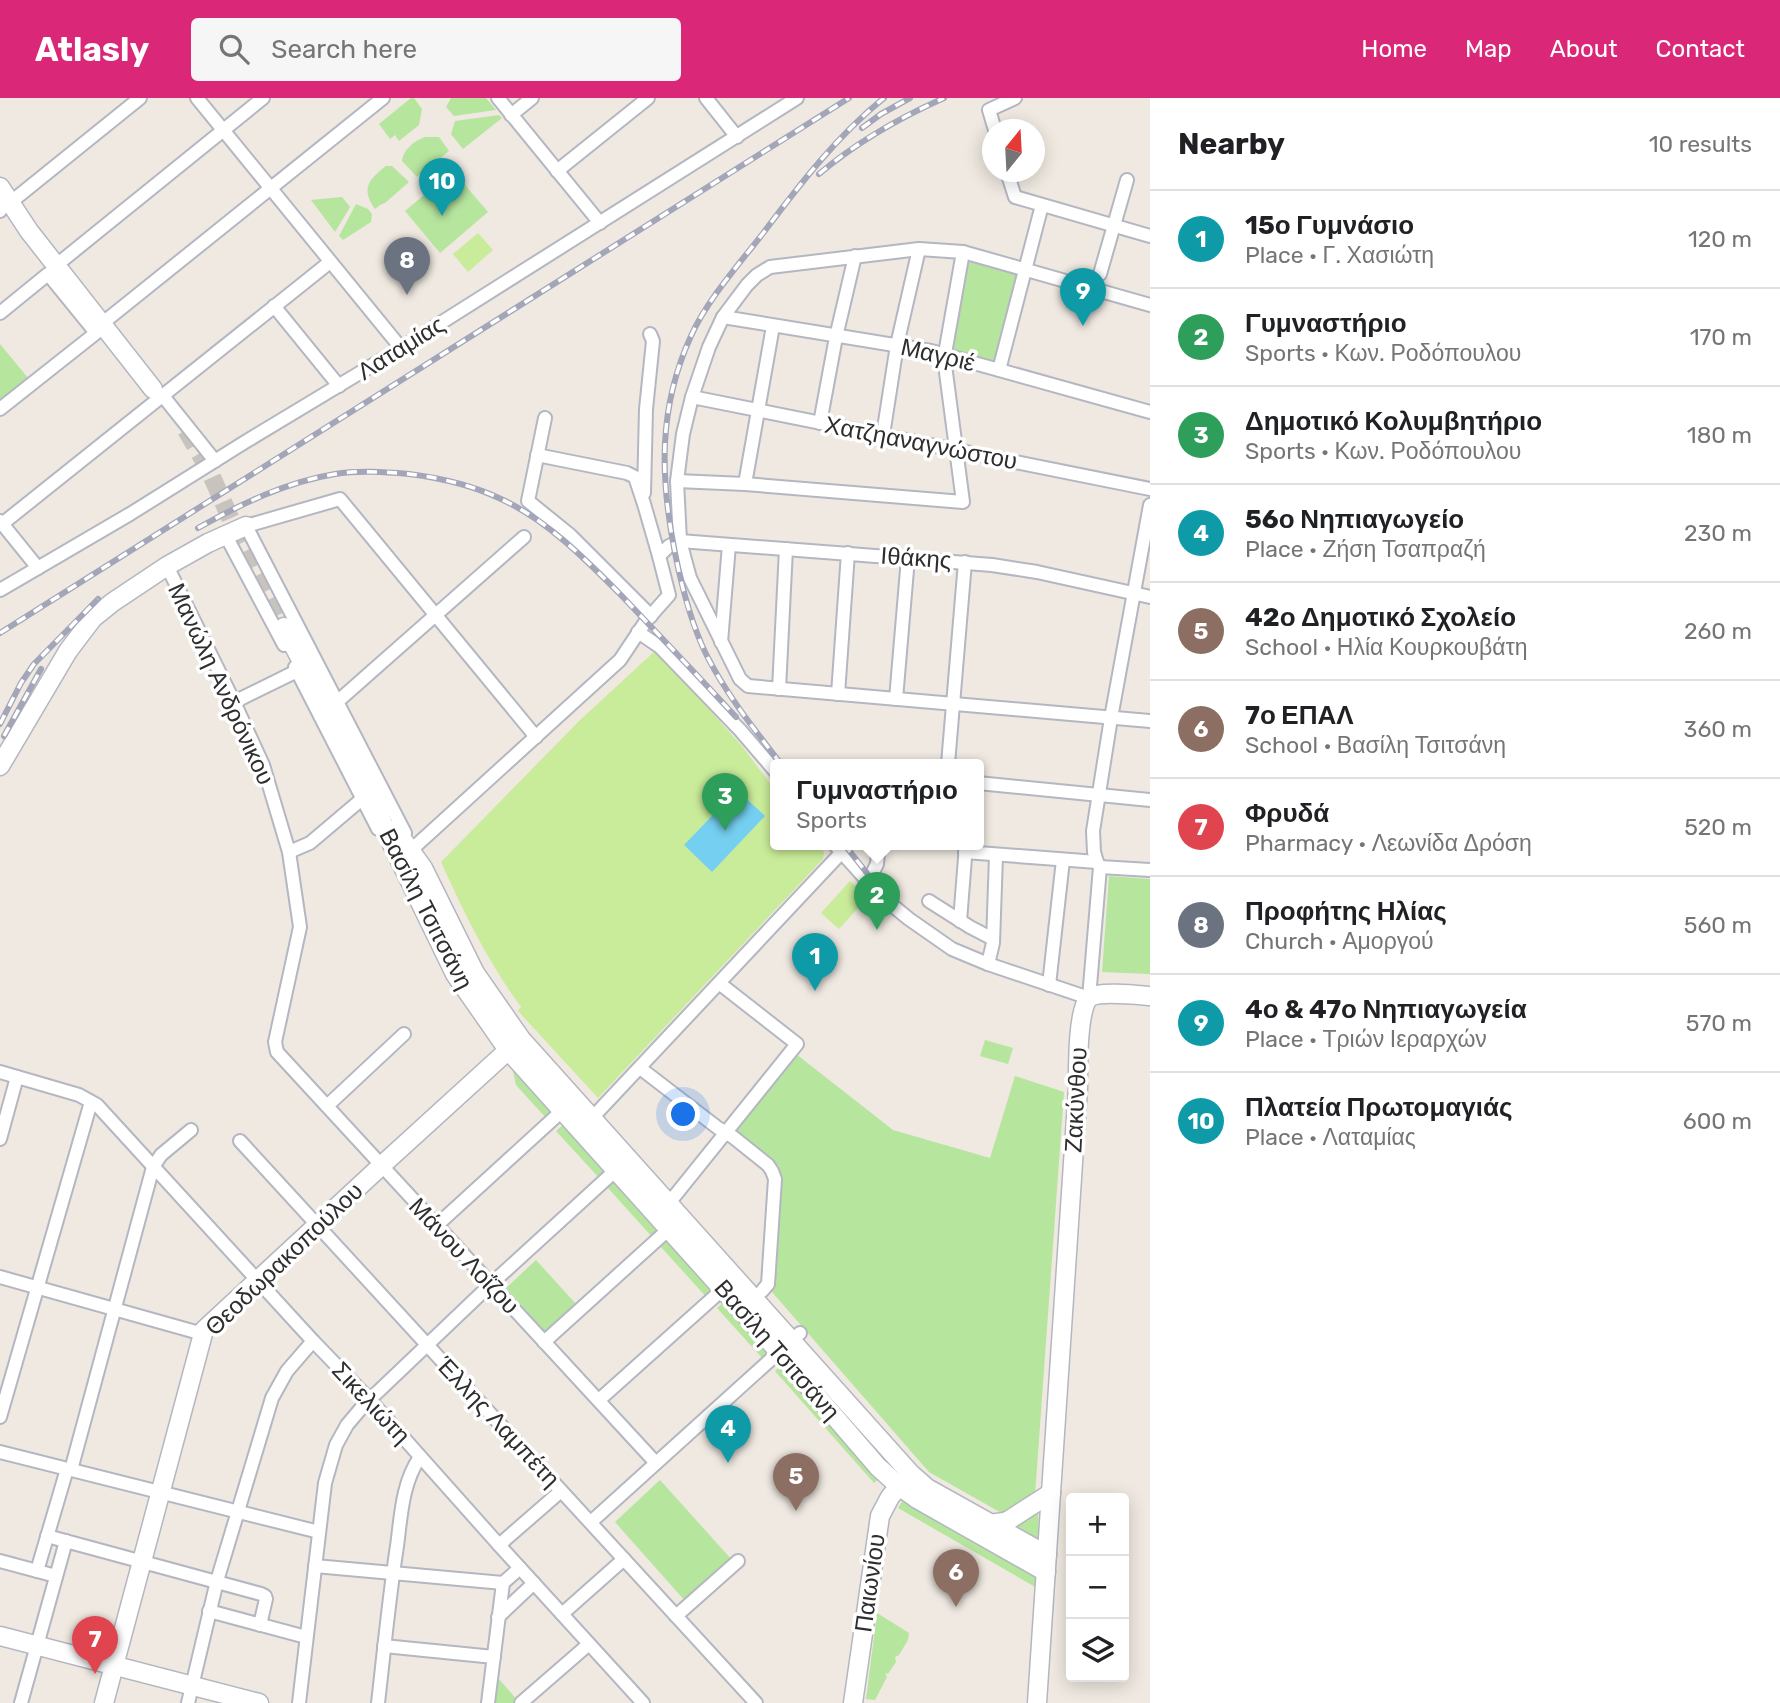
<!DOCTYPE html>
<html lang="en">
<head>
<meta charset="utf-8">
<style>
	body { margin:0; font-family:Rubik,sans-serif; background:#f6f6f6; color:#202124 }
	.controls { position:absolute; right:21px; bottom:21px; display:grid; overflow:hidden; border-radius:7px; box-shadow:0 4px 18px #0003 }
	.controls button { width:63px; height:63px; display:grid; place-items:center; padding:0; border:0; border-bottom:2px solid #e0e0e0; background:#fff; color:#202124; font:35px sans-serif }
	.compass { position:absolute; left:982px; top:21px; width:63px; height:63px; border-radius:50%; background:#fff; box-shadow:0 4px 18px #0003; rotate:18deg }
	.you { position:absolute; left:684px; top:1017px; width:24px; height:24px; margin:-18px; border:5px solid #fff; border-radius:50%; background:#1a73e8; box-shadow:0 0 0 10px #1a73e833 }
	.badge { display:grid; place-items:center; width:46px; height:46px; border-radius:50%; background:#db2777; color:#fff; font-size:23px; font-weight:700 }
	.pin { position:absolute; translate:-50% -58px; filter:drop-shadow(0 2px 4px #0008) }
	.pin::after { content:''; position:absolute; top:37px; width:24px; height:21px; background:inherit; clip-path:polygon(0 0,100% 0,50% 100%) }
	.popup { position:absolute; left:770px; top:661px; width:214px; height:91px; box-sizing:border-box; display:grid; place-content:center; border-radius:7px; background:#fff; filter:drop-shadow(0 2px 5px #0005); font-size:23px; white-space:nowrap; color:#757577 }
	.popup b { font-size:26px; color:#202124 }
	.popup::after { content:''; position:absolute; left:50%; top:100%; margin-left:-14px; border:14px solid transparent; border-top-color:#fff }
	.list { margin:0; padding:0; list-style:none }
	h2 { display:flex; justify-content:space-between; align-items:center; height:91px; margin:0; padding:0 28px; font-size:30px }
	h2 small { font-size:23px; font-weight:400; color:#757577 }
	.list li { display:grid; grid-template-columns:46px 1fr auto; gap:21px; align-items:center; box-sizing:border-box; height:98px; padding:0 28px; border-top:2px solid #e0e0e0 }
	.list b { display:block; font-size:26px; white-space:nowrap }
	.list p { margin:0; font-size:23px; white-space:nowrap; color:#757577 }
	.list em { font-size:23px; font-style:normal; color:#757577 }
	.icon { flex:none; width:38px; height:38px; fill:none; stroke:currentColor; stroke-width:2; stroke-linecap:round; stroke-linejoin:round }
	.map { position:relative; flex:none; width:1150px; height:1605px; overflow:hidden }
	header { display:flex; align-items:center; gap:42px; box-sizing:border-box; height:98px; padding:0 35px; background:#db2777; color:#fff }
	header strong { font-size:33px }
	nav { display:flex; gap:38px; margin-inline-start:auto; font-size:24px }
	.search { width:490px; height:63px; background:#f6f6f6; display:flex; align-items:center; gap:18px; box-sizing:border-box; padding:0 24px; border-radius:7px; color:#757577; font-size:26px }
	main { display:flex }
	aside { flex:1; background:#fff }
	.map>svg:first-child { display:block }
	.green { fill:#b6e59e }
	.pitch { fill:#c9ec9a }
	.water { fill:#75cff0 }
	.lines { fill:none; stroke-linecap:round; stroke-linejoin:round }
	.secondary-tunnel { stroke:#c8c4bd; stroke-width:18; stroke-dasharray:18 9; stroke-linecap:butt }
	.street-casing { stroke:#b4b7c1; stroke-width:16 }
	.secondary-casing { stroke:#b4b7c1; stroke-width:21 }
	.street { stroke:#fff; stroke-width:12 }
	.secondary { stroke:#fff; stroke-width:18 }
	.rail-casing { stroke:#a3a6b8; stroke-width:6 }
	.rail { stroke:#fff; stroke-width:3.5; stroke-dasharray:10; stroke-linecap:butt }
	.labels { text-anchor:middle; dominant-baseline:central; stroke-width:7; stroke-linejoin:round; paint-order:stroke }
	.street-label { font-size:24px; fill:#2e2e2e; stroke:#fff }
</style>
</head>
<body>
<header>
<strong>Atlasly</strong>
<div class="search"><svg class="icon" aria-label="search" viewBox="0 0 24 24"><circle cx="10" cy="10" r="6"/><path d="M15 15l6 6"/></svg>Search here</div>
<nav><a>Home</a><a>Map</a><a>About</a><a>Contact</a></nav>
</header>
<main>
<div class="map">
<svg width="1150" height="1605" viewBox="0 0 1150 1605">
	<rect width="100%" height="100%" fill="#efe9e1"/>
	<!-- green -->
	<g class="green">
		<path d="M 411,0 L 414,0 L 422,11 L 419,27 L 399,43 L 395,37 L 390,41 L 379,26 Z"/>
		<path d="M 451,0 L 486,0 L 496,12 L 454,18 L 446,9 Z"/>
		<path d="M 499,17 L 502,20 L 463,51 L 451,36 L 455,23 Z"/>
		<path d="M 425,39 L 439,39 L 449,53 L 417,79 L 402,63 C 403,52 415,42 425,39 Z"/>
		<path d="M 386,68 L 392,68 L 409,84 L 385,105 L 380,107 L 375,111 C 361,91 368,82 386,68 Z"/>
		<path d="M 453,73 L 488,114 L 440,155 L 405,113 Z"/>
		<path d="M 342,99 L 350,109 L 335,134 L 311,102 Z"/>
		<path d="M 356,106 L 368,111 L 372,116 L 371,124 L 343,142 L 339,138 Z"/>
		<path d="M 966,163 L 1019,178 L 997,264 L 949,251 Z"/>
		<path d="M 0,246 L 28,280 L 0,302 Z"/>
		<path d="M 1109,778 L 1150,781 L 1150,876 L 1102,874 Z"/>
		<path d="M 985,942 L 1013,950 L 1008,966 L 980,958 Z"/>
		<path d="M 796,956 L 893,1032 L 990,1060 L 1015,978 L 1064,994 L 1035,1397 L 1005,1417 L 929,1374 L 772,1194 L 779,1068 L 733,1032 Z"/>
		<path d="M 517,970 L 556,1013 L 547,1021 L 516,987 L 513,974 Z"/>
		<path d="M 565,1025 L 611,1075 L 602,1083 L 556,1033 Z"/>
		<path d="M 617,1082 L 663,1133 L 654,1141 L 608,1090 Z"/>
		<path d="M 671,1140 L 718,1194 L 709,1202 L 661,1149 Z"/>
		<path d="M 536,1162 L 577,1207 L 546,1235 L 506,1190 Z"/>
		<path d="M 726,1202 L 772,1253 L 763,1261 L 717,1210 Z"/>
		<path d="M 783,1266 L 882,1378 L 874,1385 L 775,1273 Z"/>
		<path d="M 660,1382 L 732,1462 L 686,1504 L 615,1424 Z"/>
		<path d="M 904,1400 L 1038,1477 L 1037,1490 L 898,1410 Z"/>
		<path d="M 1038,1410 L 1039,1443 L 1010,1427 Z"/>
		<path d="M 877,1515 L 909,1535 L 908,1542 L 899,1557 L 895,1559 L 896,1564 L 888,1576 L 885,1575 L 887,1579 L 875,1602 L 866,1601 Z"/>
		<path d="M 498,1580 L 518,1603 L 515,1605 L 495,1605 Z"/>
	</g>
	<!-- pitch -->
	<g class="pitch">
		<path d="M 478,135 L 493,152 L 468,174 L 453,156 Z"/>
		<path d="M 656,552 L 741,647 L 775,692 L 776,746 L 818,746 L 824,754 L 823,761 L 598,1000 L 518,913 L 521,909 C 488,864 464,815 441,764 L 579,623 Z"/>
		<path d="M 850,783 L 868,799 L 839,831 L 821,815 Z"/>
	</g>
	<!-- water -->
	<path class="water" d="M 737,692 L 765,718 L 712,774 L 684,747 Z"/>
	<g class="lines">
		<!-- secondary-tunnel -->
		<path class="secondary-tunnel" d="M 186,332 L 208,370 L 240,442 L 284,529"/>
		<defs>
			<g id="street">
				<path d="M 197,0 L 401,250"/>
				<path d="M 498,0 L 600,125"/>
				<path d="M 706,0 L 737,39"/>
				<path d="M 511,17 L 532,0"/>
				<path d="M 995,32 L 989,12 L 1015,0"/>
				<path d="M 557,73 L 648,0"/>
				<path d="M 1007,74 L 1015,99 L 1150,138"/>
				<path d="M 11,104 L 140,0"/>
				<path d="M 0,113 L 2,110"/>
				<path d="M 64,161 L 263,0"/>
				<path d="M 1100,176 L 1127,82"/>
				<path d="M 1150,207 L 963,154 L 919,151 L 770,169 L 757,177 L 747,187 L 723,219 L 709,249 L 692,299 L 683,336 L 677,383 L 680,443 L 690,480 L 740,581 L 748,588 L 1150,623"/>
				<path d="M 274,208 L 339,288"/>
				<path d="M 0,215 L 48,176 L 96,235 L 0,311"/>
				<path d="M 723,219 L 931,253 L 1150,314"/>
				<path d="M 109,220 L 383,0"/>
				<path d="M 999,272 L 1042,107"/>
				<path d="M 163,298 L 215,363"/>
				<path d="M 692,299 L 1150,391"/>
				<path d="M 545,320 L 528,403 L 570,437 L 651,518"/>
				<path d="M 820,325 L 836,239 L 855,158"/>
				<path d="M 883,337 L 897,247 L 919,151"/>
				<path d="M 537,357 L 627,375 L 635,379 L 644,406 L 659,458"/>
				<path d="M 677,383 L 745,386 L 963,404 L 945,267 L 946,250 L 963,154"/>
				<path d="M 745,386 L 773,228"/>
				<path d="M 644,395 L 646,311 L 653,243 L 650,236"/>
				<path d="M 0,423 L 38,470"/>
				<path d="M 2,426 L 330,164"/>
				<path d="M 225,436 L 284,547"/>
				<path d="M 167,468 L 234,604 L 263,667 L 289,754 L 300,829 L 275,944 L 277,954 L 656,1365"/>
				<path d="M 0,492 L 130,416 L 245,344 L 401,250 L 797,0"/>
				<path d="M 638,534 L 660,549 L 740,632 L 776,674"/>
				<path d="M 721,544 L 729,447"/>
				<path d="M 295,569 L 378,731"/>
				<path d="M 779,591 L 786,451"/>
				<path d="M 838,596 L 848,455"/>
				<path d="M 896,601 L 908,460"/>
				<path d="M 234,604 L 297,573"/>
				<path d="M 337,604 L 524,439"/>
				<path d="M 948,666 L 965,464"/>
				<path d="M 978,685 L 1150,702"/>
				<path d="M 405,735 L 246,428 L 340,401 L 536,639"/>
				<path d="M 834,746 L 881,798 L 909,821 L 952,851 L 988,866 L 1089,900 L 1100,769 L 1097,764 L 1094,754 L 1093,733 L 1111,620 L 1150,407"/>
				<path d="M 410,753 L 620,562 L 646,523 L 669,497 L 659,458 L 669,448 L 680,443 L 992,467 L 1037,474 L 1150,499"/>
				<path d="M 289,754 L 310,745 L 362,701"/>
				<path d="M 965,754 L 1097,764"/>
				<path d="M 1100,769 L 1150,772"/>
				<path d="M 868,784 L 877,766 L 879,746"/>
				<path d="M 929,803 L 970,829 L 993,841"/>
				<path d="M 960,823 L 966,747"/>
				<path d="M 988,866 L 993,845 L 996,758"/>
				<path d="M 1049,887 L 1063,762"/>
				<path d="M 640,970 L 718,1030 L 733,1039 L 768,1067 L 772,1073 L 775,1081 L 768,1186 L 762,1193"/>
				<path d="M 0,974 L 79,997 L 97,1007 L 313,1243 L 369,1301 L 499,1447 L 643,1605"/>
				<path d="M 327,1008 L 404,936"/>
				<path d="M 592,1020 L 841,755"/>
				<path d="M 0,1041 L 17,979"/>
				<path d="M 240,1043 L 756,1605"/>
				<path d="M 669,1105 L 797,946 L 719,885"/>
				<path d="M 436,1128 L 563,1012"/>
				<path d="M 0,1179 L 203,1236"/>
				<path d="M 544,1244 L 669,1131"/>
				<path d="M 599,1302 L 723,1191"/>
				<path d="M 0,1319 L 91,1004"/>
				<path d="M 0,1354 L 319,1434"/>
				<path d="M 71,1372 L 153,1069 L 161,1057 L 191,1032"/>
				<path d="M 591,1424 L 800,1235"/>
				<path d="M 47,1438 L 261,1496 L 265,1498 L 266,1501 L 260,1527"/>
				<path d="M 499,1447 L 561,1393"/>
				<path d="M 0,1463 L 56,1478"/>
				<path d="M 315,1468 L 503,1485"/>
				<path d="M 37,1473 L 67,1371"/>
				<path d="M 209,1513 L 306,1539"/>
				<path d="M 562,1516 L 624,1461"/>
				<path d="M 676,1518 L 738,1463"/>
				<path d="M 498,1519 L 534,1485"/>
				<path d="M 384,1548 L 494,1559"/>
				<path d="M 21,1605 L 66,1443"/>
				<path d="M 188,1605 L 217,1483 L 272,1300 L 287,1273 L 313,1243"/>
				<path d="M 299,1605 L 325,1385 L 336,1347 L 347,1327 L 363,1308 L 490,1187 L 616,1072"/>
				<path d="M 378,1605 C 384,1553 389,1500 397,1448 C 401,1418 402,1385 420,1359"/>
				<path d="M 488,1605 L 503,1485 L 520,1470"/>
				<path d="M 521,1605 L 589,1546"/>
			</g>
			<g id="secondary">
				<path d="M 0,89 L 29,133 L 153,291"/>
				<path d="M 284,529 C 310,581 339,630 365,681 C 374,699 379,717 387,736 L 455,876 L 508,952 L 779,1254 L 878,1369 L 899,1388 L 917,1401 L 1046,1474"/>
				<path d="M 0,668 L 68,553 L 93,520 L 113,504 L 167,468 L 208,445 L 246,428"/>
				<path d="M 395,731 L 423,770 L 475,875 L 521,941 L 911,1376 L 927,1390 L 1047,1457"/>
				<path d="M 990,1426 L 1004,1424 L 1009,1422 L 1051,1395"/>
				<path d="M 0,1538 L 259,1605"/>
				<path d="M 104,1605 L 204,1232 L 381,1068 L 515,946"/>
				<path d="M 853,1605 L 880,1418 L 890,1399 L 905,1381"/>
				<path d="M 1037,1605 L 1078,990 C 1078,973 1077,908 1090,899 C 1100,893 1138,897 1150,898"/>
			</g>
		</defs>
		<!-- street casing -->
		<use href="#street" class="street-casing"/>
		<!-- secondary casing -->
		<use href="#secondary" class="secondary-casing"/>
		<!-- street -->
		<use href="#street" class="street"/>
		<!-- secondary -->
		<use href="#secondary" class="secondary"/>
		<defs>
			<g id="rail">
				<path d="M 862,30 L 881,16 L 910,0"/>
				<path d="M 819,76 C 857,44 899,20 944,0"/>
				<path d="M 198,430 C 241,406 286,384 335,376 C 359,372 385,374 409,376 C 441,380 472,387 501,401 C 547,422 585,461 620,496 C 659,537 698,578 736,619"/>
				<path d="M 0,535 L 849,0"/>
				<path d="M 0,626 L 21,585 L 34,566 L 98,501"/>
				<path d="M 4,638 L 41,571"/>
				<path d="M 781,666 C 754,631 726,596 706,556 C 691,525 682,490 675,455 C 660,379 658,310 691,238 C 707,202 740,165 764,134 C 800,86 837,38 884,0"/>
				<path d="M 844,746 L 870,779"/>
			</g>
		</defs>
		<!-- rail casing -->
		<use href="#rail" class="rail-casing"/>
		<!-- rail -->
		<use href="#rail" class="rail"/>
	</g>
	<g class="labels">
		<!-- street labels -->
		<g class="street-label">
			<text transform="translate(401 250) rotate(-32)">Λαταμίας</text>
			<text transform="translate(938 257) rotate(13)">Μαγριέ</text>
			<text transform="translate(921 345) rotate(11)">Χατζηαναγνώστου</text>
			<text transform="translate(916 460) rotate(4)">Ιθάκης</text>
			<text transform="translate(221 586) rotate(65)">Μανώλη Ανδρόνικου</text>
			<text transform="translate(426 811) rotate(63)">Βασίλη Τσιτσάνη</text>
			<text transform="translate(1076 1002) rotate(-87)">Ζακύνθου</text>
			<text transform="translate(464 1158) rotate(47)">Μάνου Λοΐζου</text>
			<text transform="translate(284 1161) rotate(-44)">Θεοδωρακοπούλου</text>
			<text transform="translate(777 1252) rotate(49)">Βασίλη Τσιτσάνη</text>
			<text transform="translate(371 1305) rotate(47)">Σικελιώτη</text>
			<text transform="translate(498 1324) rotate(47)">Έλλης Λαμπέτη</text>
			<text transform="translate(870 1485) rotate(-82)">Παιωνίου</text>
		</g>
	</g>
</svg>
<div class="controls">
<button>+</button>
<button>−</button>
<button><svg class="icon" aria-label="layers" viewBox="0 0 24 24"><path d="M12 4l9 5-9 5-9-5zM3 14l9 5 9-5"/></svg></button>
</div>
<svg class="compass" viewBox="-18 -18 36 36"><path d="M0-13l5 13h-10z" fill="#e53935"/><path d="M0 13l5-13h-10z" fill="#757577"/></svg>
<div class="you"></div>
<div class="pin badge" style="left:815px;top:893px;background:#0f9aa8">1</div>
<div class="pin badge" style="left:877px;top:832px;background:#2e9e5b">2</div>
<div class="popup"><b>Γυμναστήριο</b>Sports</div>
<div class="pin badge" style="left:725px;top:733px;background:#2e9e5b">3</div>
<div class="pin badge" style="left:728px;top:1365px;background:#0f9aa8">4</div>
<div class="pin badge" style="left:796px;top:1413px;background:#8d6e63">5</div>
<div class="pin badge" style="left:956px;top:1509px;background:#8d6e63">6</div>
<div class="pin badge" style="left:95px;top:1576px;background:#e0444e">7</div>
<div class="pin badge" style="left:407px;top:197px;background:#6b7280">8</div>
<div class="pin badge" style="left:1083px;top:228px;background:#0f9aa8">9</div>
<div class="pin badge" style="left:442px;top:118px;background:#0f9aa8">10</div>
</div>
<aside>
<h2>Nearby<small>10 results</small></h2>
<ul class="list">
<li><span class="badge" style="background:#0f9aa8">1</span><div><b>15ο Γυμνάσιο</b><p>Place · Γ. Χασιώτη</p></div><em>120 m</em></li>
<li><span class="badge" style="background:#2e9e5b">2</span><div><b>Γυμναστήριο</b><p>Sports · Κων. Ροδόπουλου</p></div><em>170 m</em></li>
<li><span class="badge" style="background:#2e9e5b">3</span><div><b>Δημοτικό Κολυμβητήριο</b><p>Sports · Κων. Ροδόπουλου</p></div><em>180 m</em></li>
<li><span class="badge" style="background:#0f9aa8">4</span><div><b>56ο Νηπιαγωγείο</b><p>Place · Ζήση Τσαπραζή</p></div><em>230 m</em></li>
<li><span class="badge" style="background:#8d6e63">5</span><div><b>42ο Δημοτικό Σχολείο</b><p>School · Ηλία Κουρκουβάτη</p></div><em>260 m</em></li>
<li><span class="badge" style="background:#8d6e63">6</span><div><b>7ο ΕΠΑΛ</b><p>School · Βασίλη Τσιτσάνη</p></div><em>360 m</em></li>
<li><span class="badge" style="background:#e0444e">7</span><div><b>Φρυδά</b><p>Pharmacy · Λεωνίδα Δρόση</p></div><em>520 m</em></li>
<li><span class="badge" style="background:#6b7280">8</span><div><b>Προφήτης Ηλίας</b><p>Church · Αμοργού</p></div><em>560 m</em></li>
<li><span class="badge" style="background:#0f9aa8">9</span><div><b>4ο &amp; 47ο Νηπιαγωγεία</b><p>Place · Τριών Ιεραρχών</p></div><em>570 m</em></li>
<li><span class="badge" style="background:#0f9aa8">10</span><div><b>Πλατεία Πρωτομαγιάς</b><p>Place · Λαταμίας</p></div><em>600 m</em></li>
</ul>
</aside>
</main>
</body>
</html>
